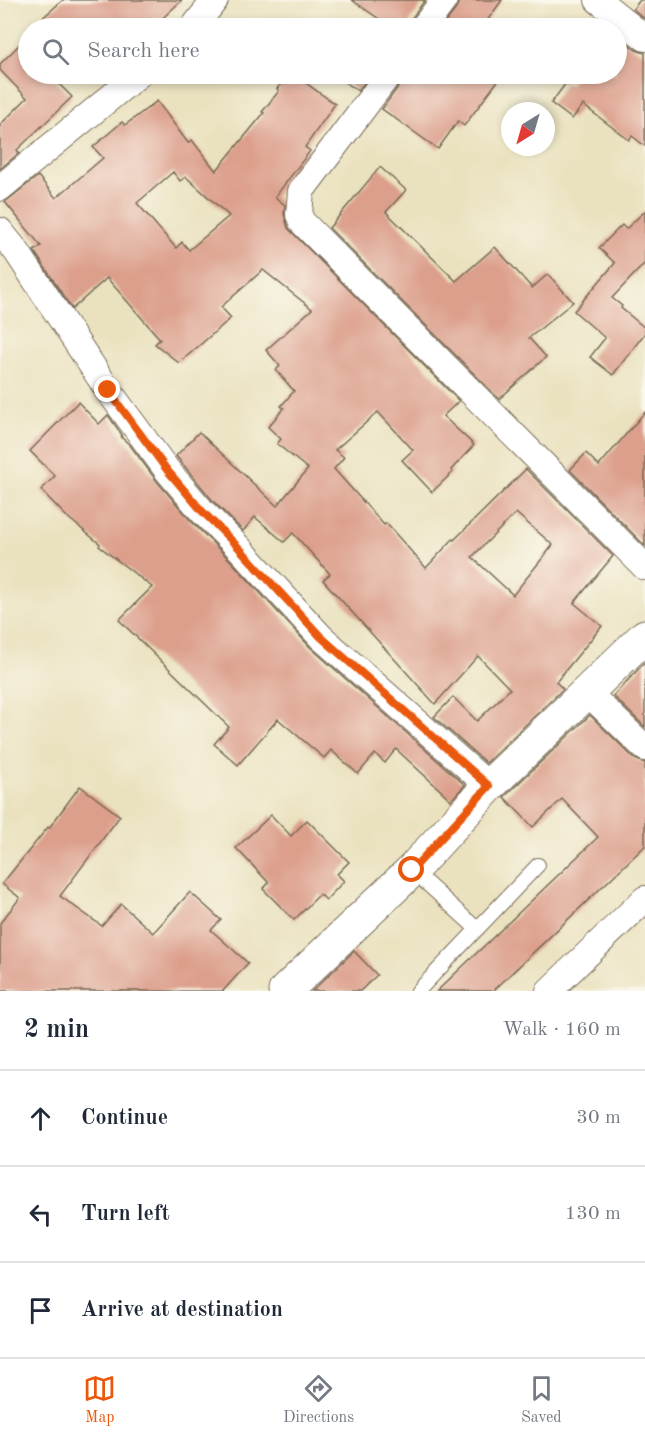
<!DOCTYPE html>
<html lang="en">
<head>
<meta charset="utf-8">
<style>
	body { margin:0; font-family:"Old Standard TT",serif; background:#f2f2f3; color:#1f2937 }
	.compass { position:absolute; left:501px; top:102px; width:54px; height:54px; border-radius:50%; background:#fff; box-shadow:0 3px 9px #0003; rotate:217deg }
	.stop { position:absolute; width:18px; height:18px; margin:-14px; border:4px solid #ea580c; border-radius:50%; background:#fff }
	.stop.end { background:#ea580c; border-color:#fff; box-shadow:0 2px 6px #0008 }
	.list { margin:0; padding:0; list-style:none }
	h2 { display:flex; justify-content:space-between; align-items:center; height:78px; margin:0; padding:0 24px; font-size:26px }
	h2 small { font-size:20px; font-weight:400; color:#747a83 }
	.list li { display:grid; grid-template-columns:39px 1fr auto; gap:18px; align-items:center; box-sizing:border-box; height:96px; padding:0 24px; border-top:2px solid #e0e1e3 }
	.list b { display:block; font-size:22px; white-space:nowrap }
	.list em { font-size:20px; font-style:normal; color:#747a83 }
	.icon { flex:none; width:33px; height:33px; fill:none; stroke:currentColor; stroke-width:2; stroke-linecap:round; stroke-linejoin:round }
	.map { position:relative; flex:none; width:645px; height:991px; overflow:hidden }
	.search { position:absolute; background:#fff; box-shadow:0 3px 9px #0003; left:18px; right:18px; top:18px; height:66px; display:flex; align-items:center; gap:15px; box-sizing:border-box; padding:0 21px; border-radius:33px; color:#747a83; font-size:22px }
	.sheet { height:366px; background:#fff }
	nav { display:flex; justify-content:space-around; align-items:center; box-sizing:border-box; height:84px; border-top:2px solid #e0e1e3; background:#fff; font-size:16px; color:#747a83 }
	nav a { display:grid; justify-items:center; gap:3px }
	nav .on { color:#ea580c }
	.map>svg:first-child { display:block }
	.building { fill:#dc9f8b; fill-rule:evenodd }
	.lines { fill:none; stroke-linecap:round; stroke-linejoin:round }
	.lane-casing { stroke:#786a56; stroke-width:16 }
	.street-casing { stroke:#786a56; stroke-width:28 }
	.secondary-casing { stroke:#786a56; stroke-width:35 }
	.lane { stroke:#fff; stroke-width:14 }
	.street { stroke:#fff; stroke-width:26 }
	.secondary { stroke:#fff; stroke-width:33 }
	.route { stroke:#ea580c; stroke-width:8 }
</style>
</head>
<body>
<div class="map">
<svg width="645" height="991" viewBox="0 0 645 991">
	<rect width="100%" height="100%" fill="#fbf7ec"/>
	<filter id="ink" filterUnits="userSpaceOnUse"><feTurbulence type="fractalNoise" baseFrequency=".0167" numOctaves="2"/><feDisplacementMap in="SourceGraphic" scale="12" xChannelSelector="R" yChannelSelector="G"/><feConvolveMatrix kernelMatrix="1 2 1 2 8 2 1 2 1" color-interpolation-filters="sRGB"/></filter>
	<filter id="wash" filterUnits="userSpaceOnUse"><feTurbulence type="fractalNoise" baseFrequency=".008" numOctaves="4" result="noise"/><feDisplacementMap in="SourceGraphic" scale="24" xChannelSelector="R" yChannelSelector="G"/><feGaussianBlur stdDeviation="1.35" result="paint"/><feColorMatrix in="noise" values="0 0 0 0 0 0 0 0 0 0 0 0 0 0 0 0 0 1.4 0 .05"/><feComposite in="paint" operator="in"/></filter>
	<g filter="url(#wash)">
		<rect width="100%" height="100%" fill="#eae2bf"/>
		<g id="blocks">
			<!-- building -->
			<g class="building">
				<path d="M 63,0 L 182,0 L 152,28 L 31,28 Z"/>
				<path d="M 352,0 L 425,0 L 411,19 L 408,28 L 392,28 Z"/>
				<path d="M 459,0 L 502,0 L 482,28 L 441,28 L 456,9 Z"/>
				<path d="M 640,0 L 645,0 L 645,19 L 633,9 Z"/>
				<path d="M 616,34 L 636,50 L 645,53 L 645,146 L 632,136 L 629,140 L 583,105 L 572,119 L 551,103 L 566,83 L 569,85 L 578,74 L 616,74 Z"/>
				<path d="M 28,36 L 28,74 L 49,74 L 72,97 L 17,150 L 19,153 L 0,169 L 0,125 L 27,98 L 0,70 L 0,64 Z"/>
				<path d="M 288,74 L 293,74 L 335,104 L 305,147 L 310,151 L 275,197 L 285,205 L 284,214 L 288,228 L 459,401 L 443,416 L 474,445 L 451,470 L 453,472 L 432,492 L 402,460 L 413,450 L 378,412 L 335,450 L 344,457 L 334,469 L 384,525 L 386,523 L 426,568 L 453,539 L 454,540 L 526,469 L 613,556 L 574,603 L 602,626 L 556,682 L 563,689 L 486,763 L 434,717 L 453,697 L 477,721 L 510,689 L 478,656 L 435,704 L 323,580 L 330,574 L 293,533 L 284,542 L 255,517 L 243,531 L 213,501 L 176,456 L 199,432 L 277,506 L 308,469 L 277,444 L 281,439 L 268,427 L 284,408 L 281,406 L 294,391 L 276,370 L 280,366 L 266,350 L 312,309 L 263,270 L 221,307 L 231,318 L 179,363 L 155,344 L 160,339 L 107,278 L 72,309 L 34,251 L 41,246 L 5,202 L 38,176 L 56,198 L 103,158 L 93,147 L 122,122 L 125,125 L 157,101 L 188,143 L 192,140 L 216,171 L 264,113 L 262,112 L 279,91 L 277,89 ZM 173,172 L 180,181 L 186,177 L 229,216 L 189,250 L 182,242 L 176,248 L 137,203 ZM 516,513 L 553,545 L 513,595 L 472,557 Z"/>
				<path d="M 334,74 L 371,74 L 358,91 Z"/>
				<path d="M 404,74 L 450,74 L 463,83 L 471,74 L 503,74 L 464,126 L 458,121 L 438,149 L 382,109 L 401,83 Z"/>
				<path d="M 380,167 L 406,190 L 386,212 L 456,281 L 495,247 L 532,288 L 548,274 L 573,302 L 529,338 L 546,357 L 499,399 L 329,228 Z"/>
				<path d="M 645,211 L 645,263 L 612,298 L 622,306 L 621,308 L 645,328 L 645,333 L 613,375 L 590,357 L 605,338 L 574,311 L 615,263 L 599,248 L 622,225 L 626,229 Z"/>
				<path d="M 78,402 L 99,424 L 108,415 L 122,435 L 121,437 L 130,445 L 156,480 L 191,521 L 229,559 L 310,647 L 465,785 L 451,800 L 396,749 L 385,763 L 375,754 L 358,774 L 331,750 L 324,758 L 278,719 L 238,765 L 214,744 L 229,727 L 119,620 L 152,587 L 99,546 L 100,544 L 66,516 L 41,490 L 55,476 L 30,451 Z"/>
				<path d="M 645,412 L 645,546 L 570,470 L 586,453 L 599,466 Z"/>
				<path d="M 645,662 L 645,727 L 613,696 Z"/>
				<path d="M 590,715 L 635,759 L 645,763 L 645,846 L 493,991 L 437,991 L 598,837 L 562,799 L 533,827 L 504,797 Z"/>
				<path d="M 80,786 L 120,816 L 60,896 L 102,926 L 121,904 L 153,933 L 190,892 L 221,920 L 211,930 L 248,963 L 223,991 L 0,991 L 0,923 L 20,898 L 2,884 L 48,827 L 49,828 Z"/>
				<path d="M 271,815 L 291,836 L 307,820 L 349,862 L 337,874 L 344,881 L 326,900 L 320,894 L 294,920 L 263,889 L 269,883 L 236,848 Z"/>
				<path d="M 354,951 L 377,975 L 360,991 L 312,991 Z"/>
			</g>
		</g>
	</g>
	<g filter="url(#ink)">
		<use href="#blocks" fill-opacity="0" stroke="#786a56" stroke-width="1.5"/>
		<g class="lines">
			<defs>
				<g id="lane">
					<path d="M 412,870 L 477,929"/>
					<path d="M 418,991 L 538,865"/>
				</g>
				<g id="street">
					<path d="M 598,0 L 645,38"/>
					<path d="M 193,28 L 215,0"/>
					<path d="M 423,28 L 444,0"/>
					<path d="M 389,74 L 301,191 L 299,215 L 302,222 L 645,567"/>
					<path d="M 0,188 L 139,74"/>
					<path d="M 0,231 L 17,252 L 108,390 L 167,470 L 202,511 L 240,549 L 321,637 L 489,786"/>
					<path d="M 587,692 L 645,748"/>
					<path d="M 549,991 L 645,899"/>
				</g>
				<path id="secondary" d="M 285,991 L 412,870 L 489,786 L 645,636"/>
			</defs>
			<!-- lane casing -->
			<use href="#lane" class="lane-casing"/>
			<!-- street casing -->
			<use href="#street" class="street-casing"/>
			<!-- secondary casing -->
			<use href="#secondary" class="secondary-casing"/>
			<!-- lane -->
			<use href="#lane" class="lane"/>
			<!-- street -->
			<use href="#street" class="street"/>
			<!-- secondary -->
			<use href="#secondary" class="secondary"/>
		</g>
	</g>
	<g class="lines" filter="url(#ink)">
		<!-- route -->
		<path class="route" d="M 108,390 L 167,470 L 202,511 L 240,549 L 321,637 L 489,786 L 412,870"/>
	</g>
</svg>
<svg class="compass" viewBox="-18 -18 36 36"><path d="M0-13l5 13h-10z" fill="#e53935"/><path d="M0 13l5-13h-10z" fill="#747a83"/></svg>
<div class="stop" style="left:412px;top:870px"></div>
<div class="stop end" style="left:108px;top:390px"></div>
<div class="search"><svg class="icon" aria-label="search" viewBox="0 0 24 24"><circle cx="10" cy="10" r="6"/><path d="M15 15l6 6"/></svg>Search here</div>
</div>
<section class="sheet">
<h2>2 min<small>Walk · 160 m</small></h2>
<ul class="list">
<li><svg class="icon" aria-label="ahead" viewBox="0 0 24 24"><path d="M12 20V5M6 11l6-6 6 6"/></svg><div><b>Continue</b></div><em>30 m</em></li>
<li><svg class="icon" aria-label="left" viewBox="0 0 24 24"><path d="M17 20v-9H6M10 6l-5 5 5 5"/></svg><div><b>Turn left</b></div><em>130 m</em></li>
<li><svg class="icon" aria-label="arrive" viewBox="0 0 24 24"><path d="M6 21V4h12l-3 4 3 4H6"/></svg><div><b>Arrive at destination</b></div></li>
</ul>
</section>
<nav>
<a class="on"><svg class="icon" aria-label="map" viewBox="0 0 24 24"><path d="M3 6l6-2 6 2 6-2v14l-6 2-6-2-6 2zM9 4v14M15 6v14"/></svg>Map</a>
<a><svg class="icon" aria-label="directions" viewBox="0 0 24 24"><path d="M12 3l9 9-9 9-9-9zM9 14v-3h6M13 9l2 2-2 2"/></svg>Directions</a>
<a><svg class="icon" aria-label="saved" viewBox="0 0 24 24"><path d="M7 4h10v16l-5-4-5 4z"/></svg>Saved</a>
</nav>
</body>
</html>
